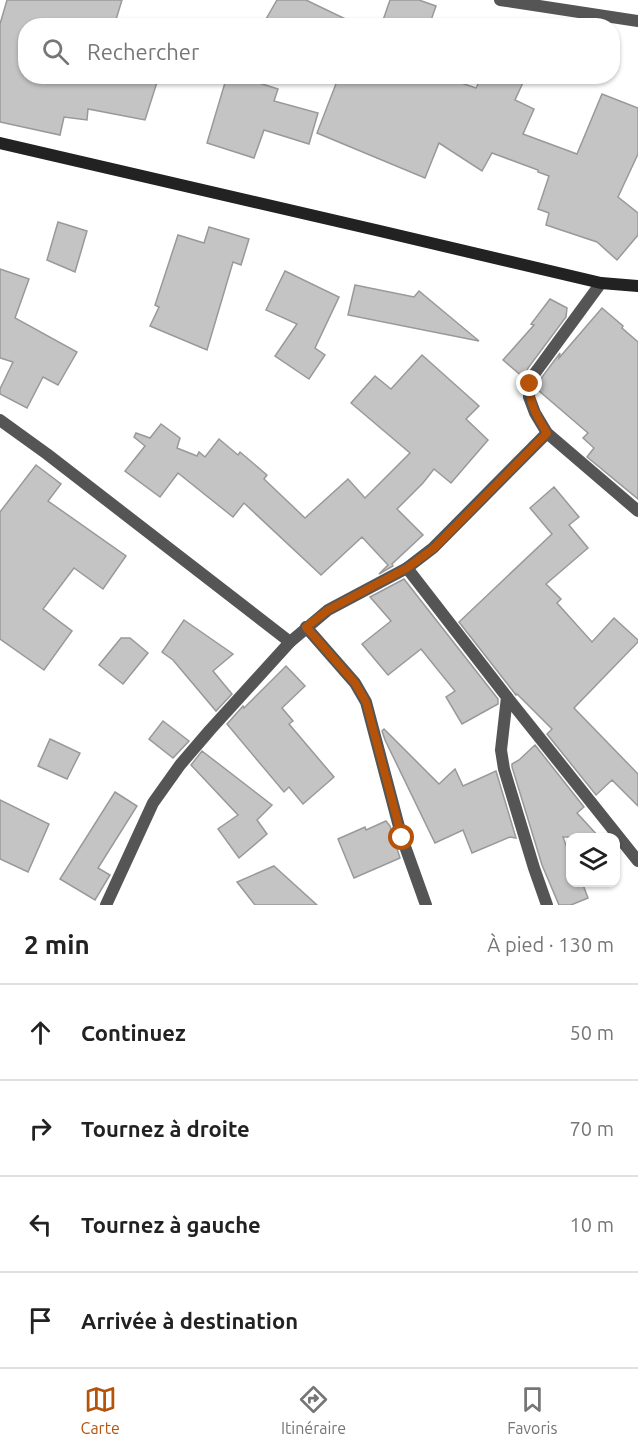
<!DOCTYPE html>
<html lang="fr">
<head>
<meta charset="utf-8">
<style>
	body { margin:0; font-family:Ubuntu,sans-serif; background:#f6f6f6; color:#222 }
	.controls { position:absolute; right:18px; bottom:18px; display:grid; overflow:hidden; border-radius:12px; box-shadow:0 2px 4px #0004 }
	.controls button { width:54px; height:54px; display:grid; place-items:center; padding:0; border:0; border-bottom:2px solid #e0e0e0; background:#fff; color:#222; font:30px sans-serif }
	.stop { position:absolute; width:18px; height:18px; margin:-14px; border:4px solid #b45309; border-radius:50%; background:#fff }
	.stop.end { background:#b45309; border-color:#fff; box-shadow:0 2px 6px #0008 }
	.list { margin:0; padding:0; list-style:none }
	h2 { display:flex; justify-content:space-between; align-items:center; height:78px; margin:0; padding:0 24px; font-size:26px }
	h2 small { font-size:20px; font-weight:400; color:#767676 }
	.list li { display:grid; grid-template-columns:39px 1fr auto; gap:18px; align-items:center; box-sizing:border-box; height:96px; padding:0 24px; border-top:2px solid #e0e0e0 }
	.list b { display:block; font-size:22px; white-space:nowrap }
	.list em { font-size:20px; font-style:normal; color:#767676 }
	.icon { flex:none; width:33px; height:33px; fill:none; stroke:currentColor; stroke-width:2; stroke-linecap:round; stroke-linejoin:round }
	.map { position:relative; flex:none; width:638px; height:905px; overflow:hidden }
	.search { position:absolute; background:#fff; box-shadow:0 2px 4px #0004; left:18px; right:18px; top:18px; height:66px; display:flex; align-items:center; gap:15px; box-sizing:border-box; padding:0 21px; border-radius:24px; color:#767676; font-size:22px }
	.sheet { height:462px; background:#fff }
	nav { display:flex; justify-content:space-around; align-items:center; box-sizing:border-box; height:84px; border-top:2px solid #e0e0e0; background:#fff; font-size:16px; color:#767676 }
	nav a { display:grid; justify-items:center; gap:3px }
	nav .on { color:#b45309 }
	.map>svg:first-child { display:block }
	.building { fill:#c4c4c4; stroke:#999; stroke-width:1.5 }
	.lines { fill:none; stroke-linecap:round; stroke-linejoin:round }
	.minor { stroke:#555; stroke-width:12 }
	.secondary { stroke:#222; stroke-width:12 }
	.route { stroke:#b45309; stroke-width:8 }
</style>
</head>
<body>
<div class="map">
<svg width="638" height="905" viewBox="0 0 638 905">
	<rect width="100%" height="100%" fill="#fff"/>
	<!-- building -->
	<g class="building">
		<path d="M 7,0 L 122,0 L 114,26 L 26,26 L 26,76 L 159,76 L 145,120 L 88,109 L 87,120 L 64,117 L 60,135 L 0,122 L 0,24 Z"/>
		<path d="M 277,0 L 306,0 L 360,26 L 262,26 Z"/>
		<path d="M 390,0 L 419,0 L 436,6 L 429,26 L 381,26 Z"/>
		<path d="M 227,76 L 237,76 L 278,89 L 274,101 L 318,113 L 309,144 L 264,130 L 254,158 L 207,143 Z"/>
		<path d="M 339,76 L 441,76 L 476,88 L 482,76 L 526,76 L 515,100 L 534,109 L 523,134 L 577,154 L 602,94 L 638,108 L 638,154 L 618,197 L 638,213 L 638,235 L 617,260 L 597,242 L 546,225 L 549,213 L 538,209 L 549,176 L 538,172 L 538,170 L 492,153 L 482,171 L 439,143 L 425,178 L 317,133 Z"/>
		<path d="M 58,222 L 87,231 L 75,272 L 47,260 Z"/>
		<path d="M 209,227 L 249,239 L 241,265 L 233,262 L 207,350 L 150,326 L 159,307 L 155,305 L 178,235 L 204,243 Z"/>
		<path d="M 0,269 L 29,279 L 15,318 L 77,352 L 58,385 L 43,377 L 27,408 L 0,394 L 0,389 L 13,362 L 0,358 Z"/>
		<path d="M 285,271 L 339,297 L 315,348 L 325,355 L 309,379 L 275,356 L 297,324 L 266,310 Z"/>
		<path d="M 355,285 L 414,297 L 419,291 L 479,341 L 348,315 Z"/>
		<path d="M 550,299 L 567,308 L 566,317 L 528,368 L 524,378 L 503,360 L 534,325 L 531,324 Z"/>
		<path d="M 602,308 L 623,326 L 622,328 L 638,342 L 638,499 L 587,457 L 594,448 L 583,438 L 588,433 L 538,390 L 542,377 L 560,353 L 559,358 Z"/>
		<path d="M 422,355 L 479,406 L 466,419 L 488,440 L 451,483 L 434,469 L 423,483 L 397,509 L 423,535 L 392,564 L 393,566 L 379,574 L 388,565 L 362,537 L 321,575 L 244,503 L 233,517 L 178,473 L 160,497 L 125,471 L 145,446 L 134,437 L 136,433 L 150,438 L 161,424 L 180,438 L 177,448 L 197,456 L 199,452 L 205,457 L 219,439 L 238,455 L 240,452 L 267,475 L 264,479 L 305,518 L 348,479 L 365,498 L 410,453 L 351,403 L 375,376 L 391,389 Z"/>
		<path d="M 36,465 L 61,484 L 48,501 L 126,556 L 103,589 L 74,568 L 43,609 L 72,631 L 44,670 L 0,639 L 0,512 Z"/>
		<path d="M 554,487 L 579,517 L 569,525 L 588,548 L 546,584 L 561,599 L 557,603 L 592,642 L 614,618 L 638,640 L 638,642 L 574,708 L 638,774 L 638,806 L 612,780 L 596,795 L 547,734 L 552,729 L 517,694 L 516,695 L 459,622 L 552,534 L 530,508 Z"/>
		<path d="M 404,579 L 498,699 L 498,704 L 462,724 L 446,697 L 455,691 L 421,649 L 388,675 L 362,644 L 391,621 L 370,597 Z"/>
		<path d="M 184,620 L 233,654 L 213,671 L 232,694 L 216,711 L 173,660 L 162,652 Z"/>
		<path d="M 121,638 L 130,638 L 148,653 L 123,684 L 99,665 Z"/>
		<path d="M 286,666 L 305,686 L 282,708 L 293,721 L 289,724 L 334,777 L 303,804 L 289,787 L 284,792 L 227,724 L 243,706 L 244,708 Z"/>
		<path d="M 163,721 L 189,741 L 173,758 L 149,739 Z"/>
		<path d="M 384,729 L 439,784 L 455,769 L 463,786 L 496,771 L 516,838 L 510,837 L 472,853 L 463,830 L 435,843 L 385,740 L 382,731 Z"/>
		<path d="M 50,739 L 80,753 L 67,779 L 38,766 Z"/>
		<path d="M 535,745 L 584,807 L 577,813 L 599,837 L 563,837 L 570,856 L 570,882 L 582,882 L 588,898 L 571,905 L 559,905 L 542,865 L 512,767 L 512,764 L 519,760 Z"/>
		<path d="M 202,751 L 272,805 L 257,820 L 267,834 L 239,858 L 218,829 L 238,815 L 191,765 Z"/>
		<path d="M 115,792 L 137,806 L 98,868 L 110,875 L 95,900 L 60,879 Z"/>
		<path d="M 0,800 L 49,824 L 28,872 L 0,859 Z"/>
		<path d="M 386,821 L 390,826 L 400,858 L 354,878 L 338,839 L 365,827 L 366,830 Z"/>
		<path d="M 274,866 L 317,905 L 255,905 L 237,882 Z"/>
	</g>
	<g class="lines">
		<!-- minor -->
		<g class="minor">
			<path d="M 500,0 L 638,21"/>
			<path d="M 601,283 L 535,373 L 530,384 L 529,397 L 535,413 L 547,433 L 638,511"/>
			<path d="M 0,420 L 47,454 L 290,642"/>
			<path d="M 407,568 L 507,697 L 501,750 L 504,769 L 534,868 L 547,905"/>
			<path d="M 306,627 L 355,683 L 366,702 L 402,838 L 426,905"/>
			<path d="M 507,697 L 638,861"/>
			<path d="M 106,905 L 153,803 L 180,765 L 210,730 L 290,642 L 328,610 L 407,568 L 433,548 L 547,433"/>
		</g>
		<!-- secondary -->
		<path class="secondary" d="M 0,143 L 380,231 L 601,283 L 638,286"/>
	</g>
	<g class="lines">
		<!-- route -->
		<path class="route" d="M 402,838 L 366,702 L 355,683 L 306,627 L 328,610 L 407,568 L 434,548 L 547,433 C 537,416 529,405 530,384"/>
	</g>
</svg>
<div class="controls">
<button><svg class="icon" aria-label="layers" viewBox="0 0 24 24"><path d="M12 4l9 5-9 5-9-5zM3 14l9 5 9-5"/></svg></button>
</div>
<div class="stop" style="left:402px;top:838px"></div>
<div class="stop end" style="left:530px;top:384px"></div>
<div class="search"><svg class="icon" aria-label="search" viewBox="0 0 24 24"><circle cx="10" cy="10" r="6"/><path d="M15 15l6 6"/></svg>Rechercher</div>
</div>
<section class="sheet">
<h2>2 min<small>À pied · 130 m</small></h2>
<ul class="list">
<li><svg class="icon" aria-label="ahead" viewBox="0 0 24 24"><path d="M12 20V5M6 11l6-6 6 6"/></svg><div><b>Continuez</b></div><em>50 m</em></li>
<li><svg class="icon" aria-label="right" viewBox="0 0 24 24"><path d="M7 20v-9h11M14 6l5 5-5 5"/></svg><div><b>Tournez à droite</b></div><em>70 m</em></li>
<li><svg class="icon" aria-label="left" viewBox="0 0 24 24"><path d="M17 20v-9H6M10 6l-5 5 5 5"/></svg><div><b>Tournez à gauche</b></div><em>10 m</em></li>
<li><svg class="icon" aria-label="arrive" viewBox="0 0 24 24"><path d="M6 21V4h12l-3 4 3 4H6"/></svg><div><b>Arrivée à destination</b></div></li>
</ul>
</section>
<nav>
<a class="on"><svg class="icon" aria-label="map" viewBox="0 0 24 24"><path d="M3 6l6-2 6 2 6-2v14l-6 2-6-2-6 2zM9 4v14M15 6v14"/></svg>Carte</a>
<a><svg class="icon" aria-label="directions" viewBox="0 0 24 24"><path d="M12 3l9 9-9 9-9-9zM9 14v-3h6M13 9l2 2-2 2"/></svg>Itinéraire</a>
<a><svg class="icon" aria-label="saved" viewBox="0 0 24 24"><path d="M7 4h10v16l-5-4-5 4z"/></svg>Favoris</a>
</nav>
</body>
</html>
